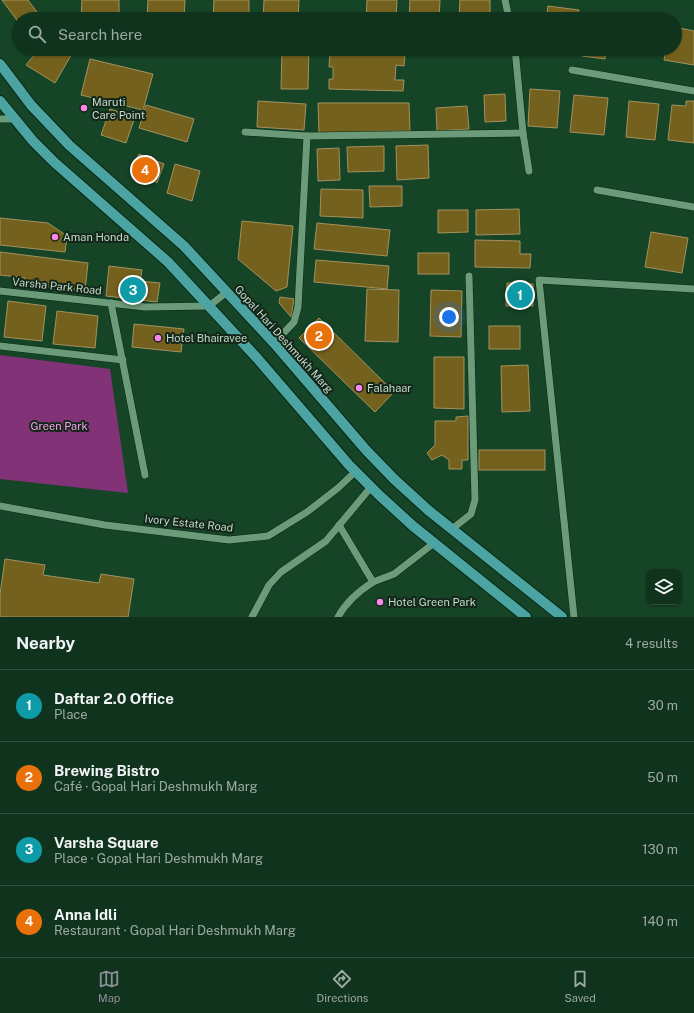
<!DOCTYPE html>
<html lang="en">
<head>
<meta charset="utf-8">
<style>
	body { margin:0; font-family:"Public Sans",sans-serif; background:#1e3f2a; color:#f1f3f6 }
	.controls { position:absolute; right:12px; bottom:12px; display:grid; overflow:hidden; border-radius:8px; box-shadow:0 1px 3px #0004 }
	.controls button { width:36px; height:36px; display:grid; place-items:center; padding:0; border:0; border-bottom:1px solid #304e3b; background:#10331d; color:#f1f3f6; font:20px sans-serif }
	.you { position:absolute; left:449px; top:317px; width:14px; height:14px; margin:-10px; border:3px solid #fff; border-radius:50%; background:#1a73e8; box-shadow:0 0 0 6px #1a73e833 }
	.badge { display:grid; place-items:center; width:26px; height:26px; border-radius:50%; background:#8c9099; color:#fff; font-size:13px; font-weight:700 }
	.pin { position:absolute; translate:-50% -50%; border:2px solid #fff; box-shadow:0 1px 4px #0006 }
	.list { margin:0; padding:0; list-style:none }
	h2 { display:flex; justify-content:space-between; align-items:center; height:52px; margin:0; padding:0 16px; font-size:17px }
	h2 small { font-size:13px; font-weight:400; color:#9caaa4 }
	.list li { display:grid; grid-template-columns:26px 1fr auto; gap:12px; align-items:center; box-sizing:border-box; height:72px; padding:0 16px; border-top:1px solid #304e3b }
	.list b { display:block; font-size:15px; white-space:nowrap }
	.list p { margin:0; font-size:13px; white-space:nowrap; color:#9caaa4 }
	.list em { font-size:13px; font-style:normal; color:#9caaa4 }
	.icon { flex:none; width:22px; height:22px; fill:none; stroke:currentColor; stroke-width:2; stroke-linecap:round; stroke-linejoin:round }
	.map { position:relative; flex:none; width:694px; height:617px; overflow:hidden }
	.search { position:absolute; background:#10331d; box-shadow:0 1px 3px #0004; left:12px; right:12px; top:12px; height:44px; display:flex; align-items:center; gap:10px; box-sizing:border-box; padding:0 14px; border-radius:22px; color:#9caaa4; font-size:15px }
	.sheet { height:340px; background:#10331d }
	nav { display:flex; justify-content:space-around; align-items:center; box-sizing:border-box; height:56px; border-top:1px solid #304e3b; background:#10331d; font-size:11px; color:#9caaa4 }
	nav a { display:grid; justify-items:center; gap:2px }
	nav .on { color:#8c9099 }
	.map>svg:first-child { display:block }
	.green { fill:#823378 }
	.building { fill:#74611e; stroke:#a2925f }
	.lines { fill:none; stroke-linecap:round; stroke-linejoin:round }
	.minor-casing { stroke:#052813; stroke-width:8 }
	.major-casing { stroke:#052813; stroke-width:12 }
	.minor { stroke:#6c9b79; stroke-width:7 }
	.major { stroke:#4ba3a2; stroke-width:10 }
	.poi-dot { fill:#f987e8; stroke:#132619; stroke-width:1.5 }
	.labels { text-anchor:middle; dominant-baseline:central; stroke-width:4; stroke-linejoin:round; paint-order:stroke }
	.poi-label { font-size:11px; fill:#c3dbc9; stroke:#132619; text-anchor:start }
	.street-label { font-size:11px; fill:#c3dbc9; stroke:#132619 }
	.park-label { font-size:11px; fill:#f9a0ea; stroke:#132619 }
</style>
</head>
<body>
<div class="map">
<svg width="694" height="617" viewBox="0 0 694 617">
	<rect width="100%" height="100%" fill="#164427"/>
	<!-- green -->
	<path class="green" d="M 0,355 L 110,369 L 128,493 L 0,479 Z"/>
	<!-- building -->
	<g class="building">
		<path d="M 2,0 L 28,0 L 42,19 L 19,19 L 19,23 Z"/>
		<path d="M 82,0 L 119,0 L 119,19 L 81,19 Z"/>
		<path d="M 148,0 L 185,0 L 184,19 L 147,19 Z"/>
		<path d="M 214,0 L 249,0 L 249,19 L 213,19 Z"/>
		<path d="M 264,0 L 299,0 L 298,19 L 263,19 Z"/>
		<path d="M 367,0 L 397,0 L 396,19 L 366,19 Z"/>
		<path d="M 410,0 L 440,0 L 439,19 L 409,19 Z"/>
		<path d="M 460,0 L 490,0 L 490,19 L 459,19 Z"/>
		<path d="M 548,6 L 579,10 L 577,19 L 546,19 Z"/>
		<path d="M 675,27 L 694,31 L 694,65 L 664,60 L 666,49 L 675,49 Z"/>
		<path d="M 39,49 L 66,49 L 73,52 L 55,83 L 26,65 Z"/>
		<path d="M 282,49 L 309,49 L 308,89 L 281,89 Z"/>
		<path d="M 583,49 L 606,49 L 605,59 L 582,56 Z"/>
		<path d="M 330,52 L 405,54 L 404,66 L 396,65 L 395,80 L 404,80 L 403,91 L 329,89 L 329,79 L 333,79 L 333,67 L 329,67 Z"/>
		<path d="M 90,59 L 153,74 L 143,110 L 81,95 Z"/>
		<path d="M 530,89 L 560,91 L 557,128 L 528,126 Z"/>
		<path d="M 505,94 L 506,121 L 485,122 L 484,95 Z"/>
		<path d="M 574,95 L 608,98 L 604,135 L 570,132 Z"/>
		<path d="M 258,101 L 306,104 L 304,130 L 257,127 Z"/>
		<path d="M 629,101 L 659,104 L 655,140 L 626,137 Z"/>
		<path d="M 686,101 L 694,101 L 694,143 L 668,140 L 672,105 L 686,106 Z"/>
		<path d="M 318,103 L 409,103 L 410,131 L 319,133 Z"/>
		<path d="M 146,105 L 194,119 L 187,142 L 139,128 Z"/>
		<path d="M 467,106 L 469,129 L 437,131 L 436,108 Z"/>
		<path d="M 110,109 L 135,117 L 126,143 L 101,135 Z"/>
		<path d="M 428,145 L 429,178 L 397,180 L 396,146 Z"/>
		<path d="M 384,146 L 384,171 L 348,172 L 347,147 Z"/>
		<path d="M 339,148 L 340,180 L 318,181 L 317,149 Z"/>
		<path d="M 139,154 L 164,164 L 157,183 L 134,166 Z"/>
		<path d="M 175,164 L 200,171 L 192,201 L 167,193 Z"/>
		<path d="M 369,186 L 402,186 L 402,206 L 370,207 Z"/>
		<path d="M 321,189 L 363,190 L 363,218 L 320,216 Z"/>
		<path d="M 519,209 L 520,234 L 476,235 L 476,210 Z"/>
		<path d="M 438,210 L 468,210 L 468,232 L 438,233 Z"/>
		<path d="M 0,218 L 48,223 L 67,236 L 65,252 L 0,245 Z"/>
		<path d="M 242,221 L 293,226 L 287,287 L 276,291 L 238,259 Z"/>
		<path d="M 317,223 L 390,230 L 387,256 L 314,249 Z"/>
		<path d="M 651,232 L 688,238 L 682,273 L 645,267 Z"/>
		<path d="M 475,240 L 520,241 L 520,254 L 531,254 L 530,268 L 475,267 Z"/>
		<path d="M 0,252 L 88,263 L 85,291 L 24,284 L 25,278 L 0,275 Z"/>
		<rect x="418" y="253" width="31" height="21"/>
		<path d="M 316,260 L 389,266 L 387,289 L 314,282 Z"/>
		<path d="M 109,266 L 142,270 L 140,281 L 160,283 L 157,302 L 106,296 Z"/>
		<path d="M 507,283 L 533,284 L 533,306 L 506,306 Z"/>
		<path d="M 367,289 L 399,290 L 398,342 L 365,341 Z"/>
		<path d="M 431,290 L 462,291 L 461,337 L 430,336 Z"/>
		<path d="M 280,297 L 294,299 L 291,317 L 279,303 Z"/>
		<path d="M 8,301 L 46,306 L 42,341 L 4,337 Z"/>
		<path d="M 57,311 L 98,316 L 95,348 L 53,344 Z"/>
		<path d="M 319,318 L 394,392 L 375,412 L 299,338 Z"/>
		<path d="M 134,324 L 184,329 L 181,352 L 132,347 Z"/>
		<rect x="489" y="326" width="31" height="23"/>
		<path d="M 434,357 L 464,357 L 464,409 L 434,408 Z"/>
		<path d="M 528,365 L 530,411 L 502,412 L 501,366 Z"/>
		<path d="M 468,416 L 468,460 L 462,460 L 462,469 L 449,469 L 449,460 L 442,455 L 432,460 L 427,453 L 435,445 L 435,421 L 456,421 L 456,417 Z"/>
		<rect x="479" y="450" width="66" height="20"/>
		<path d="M 5,559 L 45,565 L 43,575 L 99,583 L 101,574 L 134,579 L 128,617 L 0,617 L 0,594 Z"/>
	</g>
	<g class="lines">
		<defs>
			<g id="minor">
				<path d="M 505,0 L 509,19"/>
				<path d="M 515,49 L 523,133 L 529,171"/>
				<path d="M 572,70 L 694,91"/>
				<path d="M 0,119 L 14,119"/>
				<path d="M 245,132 L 307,136 L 523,133"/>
				<path d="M 597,190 L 694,207"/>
				<path d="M 0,291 L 145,307 L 209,306 L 227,292"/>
				<path d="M 111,303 L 145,475"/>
				<path d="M 274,343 L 294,322 L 298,307 L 307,136"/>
				<path d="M 0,346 L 123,360"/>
				<path d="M 0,506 L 105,525 L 229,540 L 268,536 L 307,512 L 338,488 L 356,471"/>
				<path d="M 452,529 L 471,514 L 475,500 L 469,276"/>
				<path d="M 373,582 L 394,574 L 434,543"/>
				<path d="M 252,617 L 269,585 L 281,572 L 326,541 L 371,487"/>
				<path d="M 338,617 C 346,602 359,591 373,582 L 339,525"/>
				<path d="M 574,617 L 539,280 L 694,289"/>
			</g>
			<g id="major">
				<path d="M 0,64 L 31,105 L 69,145 L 184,246 L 274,343 L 366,450 L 394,479 L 428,510 L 562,617"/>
				<path d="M 0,101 L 33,141 L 54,162 L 168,262 L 257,358 L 349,465 L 379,495 L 413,526 L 526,617"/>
			</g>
		</defs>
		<!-- minor casing -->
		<use href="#minor" class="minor-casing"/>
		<!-- major casing -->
		<use href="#major" class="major-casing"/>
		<!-- minor -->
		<use href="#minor" class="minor"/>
		<!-- major -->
		<use href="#major" class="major"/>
	</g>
	<!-- markers -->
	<g class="poi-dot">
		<circle cx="84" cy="108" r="4"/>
		<circle cx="55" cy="237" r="4"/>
		<circle cx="158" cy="338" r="4"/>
		<circle cx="359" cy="388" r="4"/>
		<circle cx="380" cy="602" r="4"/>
	</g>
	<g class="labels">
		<!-- poi labels -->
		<g class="poi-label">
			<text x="92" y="102">Maruti<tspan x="92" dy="13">Care Point</tspan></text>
			<text x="63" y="237">Aman Honda</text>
			<text x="166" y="338">Hotel Bhairavee</text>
			<text x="367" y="388">Falahaar</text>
			<text x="388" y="602">Hotel Green Park</text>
		</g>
		<!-- street labels -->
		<g class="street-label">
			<text transform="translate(57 286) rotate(6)">Varsha Park Road</text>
			<text transform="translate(284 339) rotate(48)">Gopal Hari Deshmukh Marg</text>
			<text transform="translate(189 523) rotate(6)">Ivory Estate Road</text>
		</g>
		<!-- park labels -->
		<g class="park-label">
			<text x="59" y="426">Green Park</text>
		</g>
	</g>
</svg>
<div class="controls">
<button><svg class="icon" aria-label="layers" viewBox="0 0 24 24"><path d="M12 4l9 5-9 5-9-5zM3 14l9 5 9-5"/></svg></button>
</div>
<div class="you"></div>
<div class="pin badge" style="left:520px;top:295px;background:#0f9aa8">1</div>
<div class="pin badge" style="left:319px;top:336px;background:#e8710a">2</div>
<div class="pin badge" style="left:133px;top:290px;background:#0f9aa8">3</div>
<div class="pin badge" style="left:145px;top:170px;background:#e8710a">4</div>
<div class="search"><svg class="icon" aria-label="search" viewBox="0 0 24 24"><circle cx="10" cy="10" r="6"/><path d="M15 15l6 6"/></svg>Search here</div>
</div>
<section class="sheet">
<h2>Nearby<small>4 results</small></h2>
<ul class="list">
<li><span class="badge" style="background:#0f9aa8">1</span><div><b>Daftar 2.0 Office</b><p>Place</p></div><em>30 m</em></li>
<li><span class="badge" style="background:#e8710a">2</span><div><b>Brewing Bistro</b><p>Café · Gopal Hari Deshmukh Marg</p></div><em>50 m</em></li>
<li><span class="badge" style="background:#0f9aa8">3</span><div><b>Varsha Square</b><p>Place · Gopal Hari Deshmukh Marg</p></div><em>130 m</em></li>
<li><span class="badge" style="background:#e8710a">4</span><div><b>Anna Idli</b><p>Restaurant · Gopal Hari Deshmukh Marg</p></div><em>140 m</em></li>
</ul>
</section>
<nav>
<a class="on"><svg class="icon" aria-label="map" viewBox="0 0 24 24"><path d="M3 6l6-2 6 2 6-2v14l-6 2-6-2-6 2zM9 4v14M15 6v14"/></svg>Map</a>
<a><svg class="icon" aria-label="directions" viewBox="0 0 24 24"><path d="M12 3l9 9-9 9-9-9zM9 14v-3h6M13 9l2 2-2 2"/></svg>Directions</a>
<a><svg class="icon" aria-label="saved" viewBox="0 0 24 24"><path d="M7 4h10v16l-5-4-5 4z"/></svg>Saved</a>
</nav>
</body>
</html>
